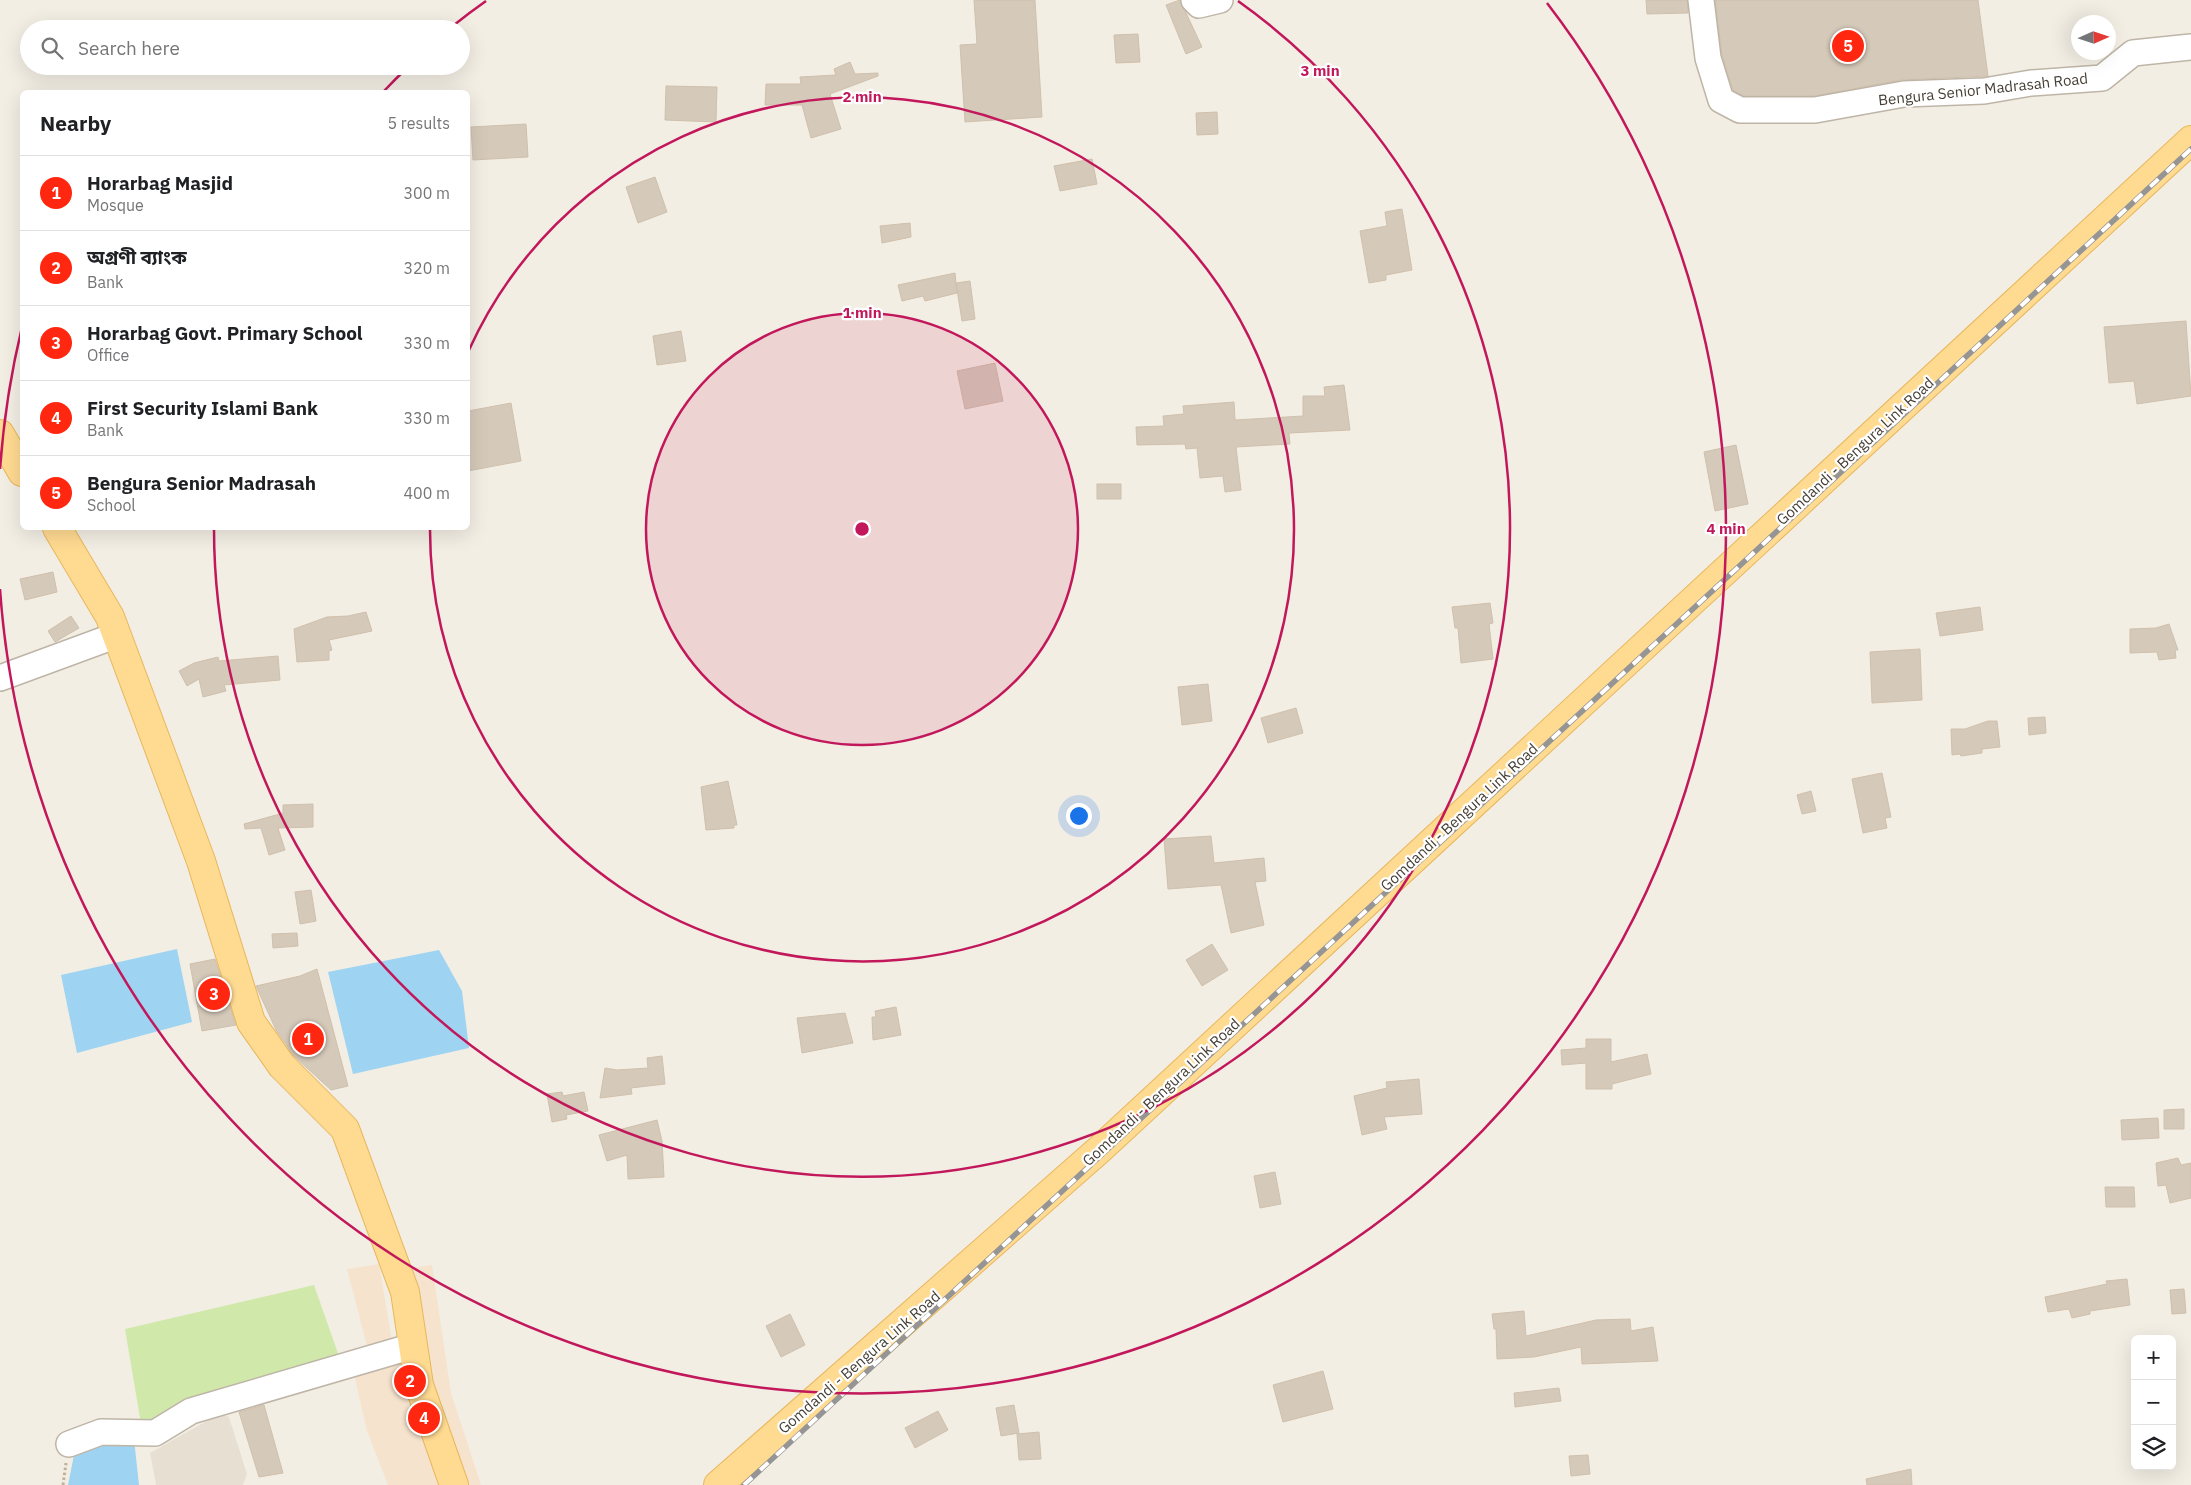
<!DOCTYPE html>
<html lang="en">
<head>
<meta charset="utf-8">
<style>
	body { margin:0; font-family:"IBM Plex Sans","Noto Sans Bengali",sans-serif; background:#f6f6f6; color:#202124 }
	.controls { position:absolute; right:15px; bottom:15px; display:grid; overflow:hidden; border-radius:8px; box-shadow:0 5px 20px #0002 }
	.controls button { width:45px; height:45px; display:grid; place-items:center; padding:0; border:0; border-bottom:1px solid #e0e0e0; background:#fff; color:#202124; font:25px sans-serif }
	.compass { position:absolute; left:2071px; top:15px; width:45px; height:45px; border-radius:50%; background:#fff; box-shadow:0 5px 20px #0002; rotate:87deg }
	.you { position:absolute; left:1078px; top:815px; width:18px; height:18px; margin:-12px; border:4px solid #fff; border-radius:50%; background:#1a73e8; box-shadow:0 0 0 8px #1a73e833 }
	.badge { display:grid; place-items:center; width:32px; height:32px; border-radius:50%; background:#ff270f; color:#fff; font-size:16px; font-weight:700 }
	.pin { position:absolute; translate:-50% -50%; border:2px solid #fff; box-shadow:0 1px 5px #0006 }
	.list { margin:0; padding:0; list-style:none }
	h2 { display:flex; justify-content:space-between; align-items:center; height:65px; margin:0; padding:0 20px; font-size:21px }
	h2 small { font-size:16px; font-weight:400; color:#757577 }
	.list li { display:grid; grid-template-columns:32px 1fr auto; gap:15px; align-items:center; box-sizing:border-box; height:75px; padding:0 20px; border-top:1px solid #e0e0e0 }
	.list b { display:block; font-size:19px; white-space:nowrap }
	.list p { margin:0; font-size:16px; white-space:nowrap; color:#757577 }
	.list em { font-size:16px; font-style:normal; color:#757577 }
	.icon { flex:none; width:28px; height:28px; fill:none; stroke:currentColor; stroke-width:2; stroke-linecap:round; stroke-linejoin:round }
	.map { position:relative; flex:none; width:2191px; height:1485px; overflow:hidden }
	.search { position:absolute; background:#fff; box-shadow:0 5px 20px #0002; left:20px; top:20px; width:450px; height:55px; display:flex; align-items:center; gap:12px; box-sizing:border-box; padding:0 18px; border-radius:28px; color:#757577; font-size:19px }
	.panel { position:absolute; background:#fff; box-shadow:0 5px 20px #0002; left:20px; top:90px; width:450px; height:440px; border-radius:8px }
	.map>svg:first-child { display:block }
	.residential { fill:#e7dfd2 }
	.commercial { fill:#f6e3ce }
	.green { fill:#d0e9ab }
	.water { fill:#9ed4f2 }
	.building { fill:#d5c9b9; stroke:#d0c0ac }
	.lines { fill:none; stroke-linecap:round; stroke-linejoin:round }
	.minor-casing { stroke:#beb5a7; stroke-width:28 }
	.major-casing { stroke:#e7b75e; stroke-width:30 }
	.path { stroke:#c1b097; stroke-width:3; stroke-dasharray:2.5 2.5; stroke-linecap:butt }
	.minor { stroke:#fff; stroke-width:25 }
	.major { stroke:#ffda91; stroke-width:28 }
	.rail-casing { stroke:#959595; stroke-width:5.5 }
	.rail { stroke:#fff; stroke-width:4; stroke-dasharray:11; stroke-linecap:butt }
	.ring { fill:none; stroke:#c2185b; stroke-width:2.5 }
	.labels { text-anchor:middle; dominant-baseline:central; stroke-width:4.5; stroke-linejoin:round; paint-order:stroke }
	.street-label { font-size:15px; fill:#453e34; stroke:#fff }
	.centre { fill:#c2185b; stroke:#fff; stroke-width:2.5 }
	.ring-label { font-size:15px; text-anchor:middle; font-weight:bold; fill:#c2185b; stroke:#fff; stroke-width:4.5; stroke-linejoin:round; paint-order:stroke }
</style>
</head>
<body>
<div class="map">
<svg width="2191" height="1485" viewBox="0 0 2191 1485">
	<rect width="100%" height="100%" fill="#f3eee4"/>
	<!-- residential -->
	<path class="residential" d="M 219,1414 L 229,1417 L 247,1474 L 243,1485 L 156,1485 L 150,1453 Z"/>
	<!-- commercial -->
	<g class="commercial">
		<path d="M 379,1264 L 392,1341 L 367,1346 L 347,1269 Z"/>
		<path d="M 432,1265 L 451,1393 L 481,1485 L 459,1485 L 424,1381 L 404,1269 Z"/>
		<path d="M 401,1358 L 409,1406 L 440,1485 L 388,1485 L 367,1431 L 353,1370 Z"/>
	</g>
	<!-- green -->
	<path class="green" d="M 314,1285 L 340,1359 L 154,1424 L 141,1424 L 125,1329 Z"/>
	<!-- water -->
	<g class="water">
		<path d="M 177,949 L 192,1022 L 77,1053 L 61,975 Z"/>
		<path d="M 439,950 L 462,991 L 469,1048 L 353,1074 L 328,972 Z"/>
		<path d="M 134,1439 L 139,1485 L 68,1485 L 75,1450 Z"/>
	</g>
	<!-- building -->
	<g class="building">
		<path d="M 974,0 L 1035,0 L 1042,117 L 965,122 L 960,45 L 977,44 Z"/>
		<path d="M 1180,0 L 1202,47 L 1186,54 L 1166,5 Z"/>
		<path d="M 1646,0 L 1687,0 L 1688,13 L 1647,14 Z"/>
		<path d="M 1715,0 L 1978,0 L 1988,76 L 1901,80 L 1814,96 L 1744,96 L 1733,90 L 1722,55 Z"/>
		<path d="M 1138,34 L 1140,62 L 1116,63 L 1114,35 Z"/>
		<path d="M 850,62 L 855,74 L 878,73 L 878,76 L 830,94 L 841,129 L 811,138 L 802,105 L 765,105 L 766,84 L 801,84 L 800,77 L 836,75 L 834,69 Z"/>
		<path d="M 666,86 L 717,87 L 716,122 L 665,120 Z"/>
		<path d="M 1217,112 L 1218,134 L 1197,135 L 1196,113 Z"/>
		<path d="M 526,124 L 528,157 L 473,160 L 471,127 Z"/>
		<path d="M 1092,159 L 1097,184 L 1060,191 L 1054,166 Z"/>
		<path d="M 655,177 L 667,212 L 638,223 L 626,187 Z"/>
		<path d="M 1402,209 L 1412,270 L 1386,275 L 1386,280 L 1369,283 L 1360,231 L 1387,226 L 1385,212 Z"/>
		<path d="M 910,223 L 911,237 L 882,243 L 880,226 Z"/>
		<path d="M 955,273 L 957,293 L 925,301 L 923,296 L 902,301 L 898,285 Z"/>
		<path d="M 970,281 L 975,319 L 962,321 L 956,283 Z"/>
		<path d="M 2186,321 L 2191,396 L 2137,404 L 2134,381 L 2109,383 L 2104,327 Z"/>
		<path d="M 681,331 L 686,361 L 657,365 L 653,336 Z"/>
		<path d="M 995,363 L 1003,401 L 965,409 L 957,371 Z"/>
		<path d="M 1344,385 L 1350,430 L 1289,433 L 1290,444 L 1236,447 L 1241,490 L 1225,492 L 1223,476 L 1200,478 L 1197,448 L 1186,449 L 1185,444 L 1137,445 L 1136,427 L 1164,426 L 1163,416 L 1184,414 L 1183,406 L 1234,402 L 1235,420 L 1303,416 L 1303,396 L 1325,396 L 1324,387 Z"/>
		<path d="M 511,403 L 521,461 L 468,471 L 468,411 Z"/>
		<path d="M 1736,445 L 1748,504 L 1715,511 L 1704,452 Z"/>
		<rect x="1097" y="484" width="24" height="15"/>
		<path d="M 53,572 L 57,592 L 25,600 L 20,579 Z"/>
		<path d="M 1490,603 L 1493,623 L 1489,624 L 1493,659 L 1461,663 L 1458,628 L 1455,628 L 1452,607 Z"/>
		<path d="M 1980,607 L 1983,630 L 1940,636 L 1936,613 Z"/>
		<path d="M 366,612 L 372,631 L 329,640 L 332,650 L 329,651 L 329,660 L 297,662 L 294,629 L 327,617 L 348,616 Z"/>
		<path d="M 71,616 L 79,628 L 55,642 L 48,631 Z"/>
		<path d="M 2169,624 L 2178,650 L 2175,650 L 2176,658 L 2159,660 L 2157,652 L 2130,653 L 2130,629 L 2156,628 Z"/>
		<path d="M 1920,649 L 1922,700 L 1872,703 L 1870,652 Z"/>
		<path d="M 278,656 L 280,680 L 224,685 L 226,691 L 203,697 L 199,679 L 187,686 L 179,671 L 194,663 L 218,657 L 219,661 Z"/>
		<path d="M 1208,684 L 1212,721 L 1182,725 L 1178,687 Z"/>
		<path d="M 1296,708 L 1303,733 L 1268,743 L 1261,718 Z"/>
		<path d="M 2045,717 L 2046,733 L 2029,735 L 2028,718 Z"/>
		<path d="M 1988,721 L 1997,721 L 2000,747 L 1982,749 L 1982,753 L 1961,756 L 1960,754 L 1952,755 L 1951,729 L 1965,729 Z"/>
		<path d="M 1882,773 L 1891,817 L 1885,818 L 1887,828 L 1863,833 L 1852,779 Z"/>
		<path d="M 728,781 L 737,825 L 734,825 L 734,828 L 706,830 L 701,787 Z"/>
		<path d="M 1811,791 L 1816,811 L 1802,814 L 1797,795 Z"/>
		<path d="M 313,804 L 313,827 L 278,828 L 285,850 L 269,855 L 261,828 L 245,829 L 244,824 L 283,813 L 283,805 Z"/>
		<path d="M 1211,836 L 1214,863 L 1264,858 L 1266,881 L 1255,882 L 1264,925 L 1231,933 L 1221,885 L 1168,889 L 1164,839 Z"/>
		<path d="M 311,890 L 316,921 L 300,924 L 295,892 Z"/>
		<path d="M 297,933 L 298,946 L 273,948 L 272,934 Z"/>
		<path d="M 1212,944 L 1228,970 L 1202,986 L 1186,960 Z"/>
		<path d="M 215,959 L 236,1025 L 202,1031 L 190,964 Z"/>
		<path d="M 317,969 L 348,1086 L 331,1090 L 294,1056 L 276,1030 L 256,986 L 300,976 Z"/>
		<path d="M 896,1007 L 901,1035 L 873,1040 L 872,1017 L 876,1017 L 875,1011 Z"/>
		<path d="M 845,1013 L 853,1043 L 802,1053 L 797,1018 Z"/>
		<path d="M 1586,1039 L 1611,1039 L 1611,1062 L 1647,1054 L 1651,1074 L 1612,1084 L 1612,1089 L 1586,1089 L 1586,1063 L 1562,1065 L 1561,1050 L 1586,1048 Z"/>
		<path d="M 662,1056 L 665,1084 L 631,1088 L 632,1094 L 600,1098 L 605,1068 L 617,1070 L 648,1068 L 647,1058 Z"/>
		<path d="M 1419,1079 L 1422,1114 L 1384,1117 L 1387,1129 L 1362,1135 L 1354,1096 L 1387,1088 L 1386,1082 Z"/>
		<path d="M 562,1092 L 563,1096 L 584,1092 L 588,1111 L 566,1115 L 567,1119 L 552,1122 L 547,1094 Z"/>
		<path d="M 2184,1109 L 2184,1129 L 2164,1129 L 2164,1110 Z"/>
		<path d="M 2158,1118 L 2159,1138 L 2122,1140 L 2121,1120 Z"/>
		<path d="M 657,1120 L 662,1141 L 664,1177 L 628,1179 L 627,1155 L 607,1161 L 599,1135 Z"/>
		<path d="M 2178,1158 L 2181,1165 L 2191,1163 L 2191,1198 L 2170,1203 L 2166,1185 L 2158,1186 L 2156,1163 Z"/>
		<path d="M 1275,1172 L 1281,1204 L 1260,1208 L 1254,1176 Z"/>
		<path d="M 2105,1187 L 2134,1187 L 2135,1207 L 2106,1207 Z"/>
		<path d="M 2127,1279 L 2130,1305 L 2090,1311 L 2090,1314 L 2072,1318 L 2069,1309 L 2048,1312 L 2045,1297 L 2107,1284 L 2106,1281 Z"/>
		<path d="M 2184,1289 L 2186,1313 L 2172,1314 L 2170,1290 Z"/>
		<path d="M 1524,1311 L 1526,1336 L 1596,1320 L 1630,1319 L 1631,1331 L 1653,1327 L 1658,1361 L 1582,1364 L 1581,1347 L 1534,1357 L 1497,1359 L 1496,1329 L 1494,1329 L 1492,1314 Z"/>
		<path d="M 790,1314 L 805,1345 L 781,1357 L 766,1326 Z"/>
		<path d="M 1323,1371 L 1333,1409 L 1283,1422 L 1273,1385 Z"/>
		<path d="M 1559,1388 L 1561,1401 L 1515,1407 L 1514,1393 Z"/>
		<path d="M 264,1405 L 283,1473 L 259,1477 L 239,1412 Z"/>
		<path d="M 1014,1405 L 1019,1433 L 1001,1436 L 996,1408 Z"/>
		<path d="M 938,1411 L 948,1430 L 915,1448 L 905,1428 Z"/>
		<path d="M 1039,1432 L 1041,1459 L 1019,1460 L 1017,1434 Z"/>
		<path d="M 1588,1455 L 1590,1474 L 1571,1476 L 1569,1456 Z"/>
		<path d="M 1911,1469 L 1912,1485 L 1867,1485 L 1866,1479 Z"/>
	</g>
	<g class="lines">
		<defs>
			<g id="minor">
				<path d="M 1194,0 L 1199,5 L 1220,0"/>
				<path d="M 1701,0 L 1708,58 L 1721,100 L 1740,110 L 1815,110 L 1904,94 L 1984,91 L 2031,83 L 2102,78 L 2133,53 L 2191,47"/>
				<path d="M 0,678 L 117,635"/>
				<path d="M 69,1444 L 101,1432 L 155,1433 L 191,1411 L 413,1346"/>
			</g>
			<g id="major">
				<path d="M 0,434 L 22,472"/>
				<path d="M 57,528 L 110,617 L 201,861 L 251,1022 L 282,1066 L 345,1129 L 405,1292 L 419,1385 L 454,1485"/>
				<path d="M 718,1485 L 1100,1149 L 2191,140"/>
			</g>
		</defs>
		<!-- minor casing -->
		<use href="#minor" class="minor-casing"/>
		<!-- major casing -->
		<use href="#major" class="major-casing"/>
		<!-- path -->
		<path class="path" d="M 63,1485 L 66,1463"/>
		<!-- minor -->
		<use href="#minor" class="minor"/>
		<!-- major -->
		<use href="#major" class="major"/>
		<defs>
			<path id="rail" d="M 744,1485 L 2191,149"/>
		</defs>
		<!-- rail casing -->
		<use href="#rail" class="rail-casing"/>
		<!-- rail -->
		<use href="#rail" class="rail"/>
	</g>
	<!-- distance rings -->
	<circle cx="862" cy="529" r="216" fill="#c2185b" fill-opacity=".12"/>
	<g class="ring">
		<circle cx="862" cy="529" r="216"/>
		<path d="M469 350A432 432 0 1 1 430 529"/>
		<path d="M384 91A648 648 0 0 1 408 67M454 25A648 648 0 0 1 486 1M1238 1A648 648 0 1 1 214 529"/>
		<path d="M0 469A864 864 0 0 1 22 327M1547 3A864 864 0 1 1 0 589"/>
	</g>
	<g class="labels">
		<!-- street labels -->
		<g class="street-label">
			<text transform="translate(1983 89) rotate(-6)">Bengura Senior Madrasah Road</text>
			<text transform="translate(1855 451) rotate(-43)">Gomdandi - Bengura Link Road</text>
			<text transform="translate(1459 817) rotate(-43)">Gomdandi - Bengura Link Road</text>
			<text transform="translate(1161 1092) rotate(-43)">Gomdandi - Bengura Link Road</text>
			<text transform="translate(859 1362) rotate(-41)">Gomdandi - Bengura Link Road</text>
		</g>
	</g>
	<circle cx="862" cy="529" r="8" class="centre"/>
	<g class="ring-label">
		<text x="1320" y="76">3 min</text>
		<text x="862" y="102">2 min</text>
		<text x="862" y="318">1 min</text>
		<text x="1726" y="534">4 min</text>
	</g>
</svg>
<div class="controls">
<button>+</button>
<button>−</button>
<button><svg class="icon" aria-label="layers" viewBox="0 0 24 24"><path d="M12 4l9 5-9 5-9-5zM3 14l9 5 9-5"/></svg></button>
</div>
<svg class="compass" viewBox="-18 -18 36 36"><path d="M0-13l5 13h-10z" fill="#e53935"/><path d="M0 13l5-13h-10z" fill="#757577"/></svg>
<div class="you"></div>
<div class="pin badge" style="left:308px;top:1039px">1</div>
<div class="pin badge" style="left:410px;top:1381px">2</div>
<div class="pin badge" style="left:214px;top:994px">3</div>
<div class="pin badge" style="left:424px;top:1418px">4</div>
<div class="pin badge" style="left:1848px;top:46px">5</div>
<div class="search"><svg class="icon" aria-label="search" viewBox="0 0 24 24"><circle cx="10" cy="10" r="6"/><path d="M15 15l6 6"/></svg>Search here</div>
<section class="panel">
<h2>Nearby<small>5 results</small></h2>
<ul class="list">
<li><span class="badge">1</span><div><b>Horarbag Masjid</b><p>Mosque</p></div><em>300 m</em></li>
<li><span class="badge">2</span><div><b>অগ্রণী ব্যাংক</b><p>Bank</p></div><em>320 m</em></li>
<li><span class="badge">3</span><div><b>Horarbag Govt. Primary School</b><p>Office</p></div><em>330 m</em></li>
<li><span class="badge">4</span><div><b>First Security Islami Bank</b><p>Bank</p></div><em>330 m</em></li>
<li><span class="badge">5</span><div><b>Bengura Senior Madrasah</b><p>School</p></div><em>400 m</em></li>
</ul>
</section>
</div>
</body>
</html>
